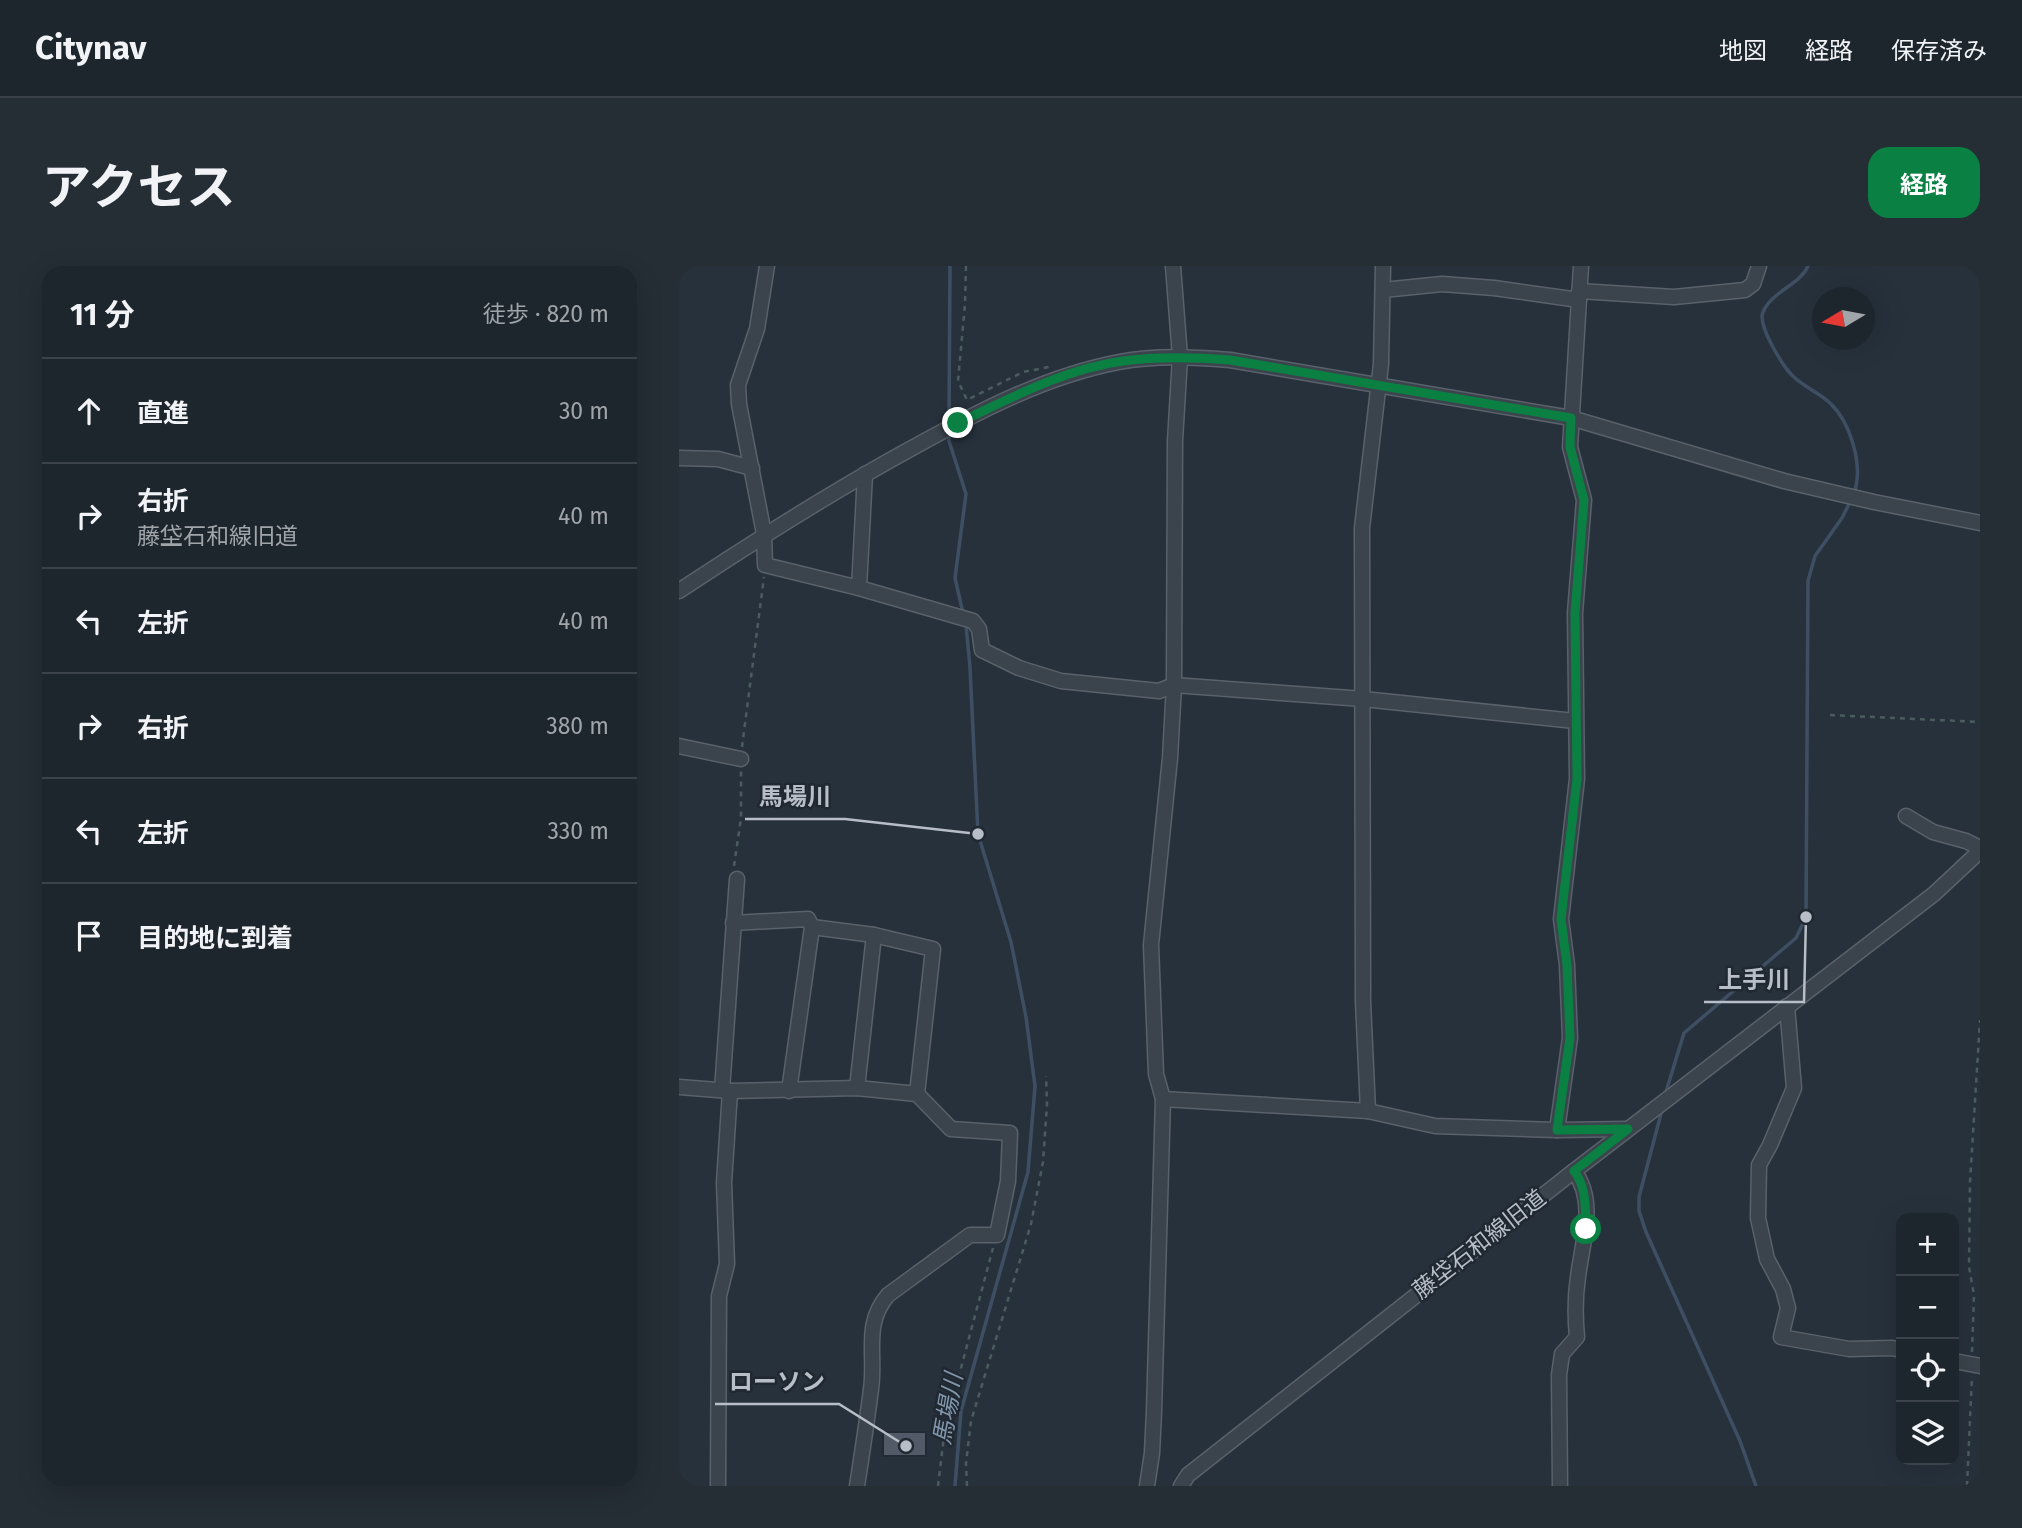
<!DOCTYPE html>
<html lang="ja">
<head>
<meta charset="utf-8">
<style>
	body { margin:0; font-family:"Fira Sans","Noto Sans JP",sans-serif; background:#252d35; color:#f1f3f6 }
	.controls { position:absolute; right:21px; bottom:21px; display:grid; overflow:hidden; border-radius:14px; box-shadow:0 7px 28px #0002 }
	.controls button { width:63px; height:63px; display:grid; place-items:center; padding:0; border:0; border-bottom:2px solid #3b4249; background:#1d252d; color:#f1f3f6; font:35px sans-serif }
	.compass { position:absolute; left:1133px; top:21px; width:63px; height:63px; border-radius:50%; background:#1d252d; box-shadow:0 7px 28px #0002; rotate:260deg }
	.stop { position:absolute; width:21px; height:21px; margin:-16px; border:5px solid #0b8043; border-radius:50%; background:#fff }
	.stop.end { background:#0b8043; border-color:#fff; box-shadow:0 2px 7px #0008 }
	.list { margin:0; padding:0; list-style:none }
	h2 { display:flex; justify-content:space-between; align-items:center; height:91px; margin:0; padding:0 28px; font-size:30px }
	h2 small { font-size:23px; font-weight:400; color:#a0a5aa }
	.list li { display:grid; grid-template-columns:46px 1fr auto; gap:21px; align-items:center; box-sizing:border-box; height:105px; padding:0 28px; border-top:2px solid #3b4249 }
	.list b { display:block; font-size:26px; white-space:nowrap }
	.list p { margin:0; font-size:23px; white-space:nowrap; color:#a0a5aa }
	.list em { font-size:23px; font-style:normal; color:#a0a5aa }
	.icon { flex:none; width:38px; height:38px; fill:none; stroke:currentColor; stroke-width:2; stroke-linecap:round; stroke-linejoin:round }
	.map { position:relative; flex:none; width:1301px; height:1220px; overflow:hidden; border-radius:21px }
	header { display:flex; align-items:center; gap:42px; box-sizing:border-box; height:98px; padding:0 35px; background:#1d252d; border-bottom:2px solid #3b4249 }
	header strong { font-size:33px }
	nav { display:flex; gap:38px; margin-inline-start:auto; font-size:24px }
	.intro { display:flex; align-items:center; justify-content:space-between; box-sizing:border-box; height:168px; padding:0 42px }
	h1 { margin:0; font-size:49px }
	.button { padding:18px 32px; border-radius:21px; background:#0b8043; color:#fff; font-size:24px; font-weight:700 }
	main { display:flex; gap:42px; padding:0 42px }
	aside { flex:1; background:#1d252d; border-radius:21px; box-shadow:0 7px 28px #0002 }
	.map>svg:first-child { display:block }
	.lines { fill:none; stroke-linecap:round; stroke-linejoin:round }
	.stream { stroke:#3f4f63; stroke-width:3.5 }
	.building { fill:#515a66; stroke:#222a33; stroke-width:2 }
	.minor-casing { stroke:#59616a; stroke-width:17 }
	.path { stroke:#4b5c5e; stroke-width:2.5; stroke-dasharray:5 5; stroke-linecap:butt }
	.minor { stroke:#3b434c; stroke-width:14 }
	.route { stroke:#0b8043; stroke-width:9 }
	.labels { text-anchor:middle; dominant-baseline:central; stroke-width:5; stroke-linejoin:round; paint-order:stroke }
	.street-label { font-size:23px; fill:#b7bec7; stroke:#202831 }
	.water-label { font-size:24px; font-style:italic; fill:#8295ab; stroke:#202831 }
	.leader { fill:none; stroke:#b7bec7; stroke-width:2.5 }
	.callout-dot { fill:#b7bec7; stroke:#202831; stroke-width:2.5 }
	.callout-label { font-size:24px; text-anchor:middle; font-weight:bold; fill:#b7bec7; stroke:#202831; stroke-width:5; stroke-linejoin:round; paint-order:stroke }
</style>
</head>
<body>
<header>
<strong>Citynav</strong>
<nav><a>地図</a><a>経路</a><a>保存済み</a></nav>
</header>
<div class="intro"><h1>アクセス</h1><a class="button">経路</a></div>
<main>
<aside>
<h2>11 分<small>徒歩 · 820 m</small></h2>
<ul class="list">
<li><svg class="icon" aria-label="ahead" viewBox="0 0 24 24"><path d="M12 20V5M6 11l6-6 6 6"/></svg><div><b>直進</b></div><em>30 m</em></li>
<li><svg class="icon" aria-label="right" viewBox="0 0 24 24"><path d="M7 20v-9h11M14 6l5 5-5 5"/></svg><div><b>右折</b><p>藤垈石和線旧道</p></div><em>40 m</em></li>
<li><svg class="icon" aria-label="left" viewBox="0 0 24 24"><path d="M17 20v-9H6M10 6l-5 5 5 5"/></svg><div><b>左折</b></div><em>40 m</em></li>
<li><svg class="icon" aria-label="right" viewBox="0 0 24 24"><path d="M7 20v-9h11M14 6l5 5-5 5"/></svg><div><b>右折</b></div><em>380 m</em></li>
<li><svg class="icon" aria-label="left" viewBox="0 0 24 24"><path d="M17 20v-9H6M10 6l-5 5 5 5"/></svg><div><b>左折</b></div><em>330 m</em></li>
<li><svg class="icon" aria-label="arrive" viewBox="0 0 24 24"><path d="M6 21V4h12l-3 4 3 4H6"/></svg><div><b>目的地に到着</b></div></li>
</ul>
</aside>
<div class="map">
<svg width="1301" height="1220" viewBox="0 0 1301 1220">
	<rect width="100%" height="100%" fill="#27313c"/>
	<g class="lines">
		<!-- stream -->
		<g class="stream">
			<path d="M 1129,0 C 1121,19 1093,25 1084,46 C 1078,59 1105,103 1116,112 C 1126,121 1140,127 1151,137 C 1171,156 1185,199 1175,227"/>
			<path d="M 270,159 L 271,0"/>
			<path d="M 270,167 L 270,175 L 287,228 L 276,312 L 284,347"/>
			<path d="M 986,829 L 1005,767 L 1117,672 L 1127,651 L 1129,315 L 1136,290 L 1163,252 L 1172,234"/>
			<path d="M 983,844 L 960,931 L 960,945 L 967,966 L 1061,1175 L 1077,1220"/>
			<path d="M 276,1220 L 282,1145 L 349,906 L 356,820 L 347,751 L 332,676 L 299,568 L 291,402 L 287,358"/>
		</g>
	</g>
	<!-- building -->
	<rect class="building" x="204" y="1166" width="43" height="24"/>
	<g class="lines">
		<defs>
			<g id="minor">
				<path d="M 88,0 L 78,63 L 59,119 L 60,138 L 85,268 L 86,299 L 180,322 L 294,355 L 300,363 L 303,384 L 340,402 L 382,415 L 480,425 L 495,419 L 684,433 L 896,455"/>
				<path d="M 704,24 L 763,18 L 815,22 L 900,34"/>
				<path d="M 900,25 L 995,31 L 1066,24 L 1074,18 L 1080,0"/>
				<path d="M 0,192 L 39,193 L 73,202"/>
				<path d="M 180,322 L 186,208"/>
				<path d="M 0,325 C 77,274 154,225 235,181 C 300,145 367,110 440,96 C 477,89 514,91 551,94 L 892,152 L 1105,215 L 1195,236 L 1301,257"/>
				<path d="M 0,480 L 62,493"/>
				<path d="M 1227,550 L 1254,566 L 1287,575 L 1301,582"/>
				<path d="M 54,657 L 129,653 L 133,661 L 110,825"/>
				<path d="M 133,661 L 195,669 L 254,683 L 238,828"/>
				<path d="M 1108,740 L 1115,822 L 1091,879 L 1080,899 L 1079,952 L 1088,993 L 1104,1023 L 1109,1042 L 1102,1071 L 1170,1083 L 1213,1082 L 1222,1084"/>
				<path d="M 0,821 L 51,825 L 178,822 L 238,828 L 272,863 L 331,867 L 329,915 L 318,969 L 291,969 L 209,1029 C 184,1058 197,1088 192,1123 C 188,1155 183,1188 178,1220"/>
				<path d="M 178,822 L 195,669"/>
				<path d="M 43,824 L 58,613"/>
				<path d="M 484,833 L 689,845 L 756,860 L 878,864 L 949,863"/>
				<path d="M 689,845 L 684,735 L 683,262 L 702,98 L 704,0"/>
				<path d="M 878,864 L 891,772 L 888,699 L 882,653 L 898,513 L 896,347 L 905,234 L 891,181 L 902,0"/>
				<path d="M 1275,1095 L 1301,1100"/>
				<path d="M 39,1220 L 40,1030 L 48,998 L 45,917 L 51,825"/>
				<path d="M 468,1220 L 473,1187 L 475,1146 L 484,833 L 477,808 L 472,679 L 491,492 L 495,419 L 496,175 L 501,91 L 494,0"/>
				<path d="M 502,1220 L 509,1209 L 895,905 L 1255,628 L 1301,585"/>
				<path d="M 881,1220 L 880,1109 L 883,1088 L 898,1071 C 896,1051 896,1031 899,1011 C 903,977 918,935 895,905"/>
			</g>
		</defs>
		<!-- minor casing -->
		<use href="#minor" class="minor-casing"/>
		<!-- path -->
		<g class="path">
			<path d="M 287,0 L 286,38 L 279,115 L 288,134 L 344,106 L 370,101"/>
			<path d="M 1151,449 L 1301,456"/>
			<path d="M 63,481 L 85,311"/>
			<path d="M 55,600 L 62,552 L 62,505"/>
			<path d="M 1293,1086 L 1295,1029 L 1290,1001 L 1291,916 L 1301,754"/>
			<path d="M 259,1220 L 266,1162 L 314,982"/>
			<path d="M 288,1220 L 287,1197 L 292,1155 L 352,958 L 364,896 L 368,838 L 367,810"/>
			<path d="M 1288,1220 L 1293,1110"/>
		</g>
		<!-- minor -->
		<use href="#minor" class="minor"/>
	</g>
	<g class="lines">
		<!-- route -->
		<path class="route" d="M 279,157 C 332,132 385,103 444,95 C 480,90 515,91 551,94 L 892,152 L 891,181 L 905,234 L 896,347 L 898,513 L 882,653 L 888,699 L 891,772 L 878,864 L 949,863 L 895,905 C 908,921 906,943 907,963"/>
	</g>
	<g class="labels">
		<!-- street labels -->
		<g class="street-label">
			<text transform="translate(800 978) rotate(-38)">藤垈石和線旧道</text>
		</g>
		<!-- water labels -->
		<g class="water-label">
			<text transform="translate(269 1143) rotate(-80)">馬場川</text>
		</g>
	</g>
	<!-- callouts -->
	<path class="leader" d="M299 568L166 553H66M1127 651L1125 736H1025M227 1180L160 1138H36"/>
	<g class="callout-dot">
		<circle cx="299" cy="568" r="7"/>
		<circle cx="1127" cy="651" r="7"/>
		<circle cx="227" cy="1180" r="7"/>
	</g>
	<g class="callout-label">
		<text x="116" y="539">馬場川</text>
		<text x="1075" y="722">上手川</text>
		<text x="98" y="1124">ローソン</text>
	</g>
</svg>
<div class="controls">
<button>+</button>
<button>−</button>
<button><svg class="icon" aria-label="locate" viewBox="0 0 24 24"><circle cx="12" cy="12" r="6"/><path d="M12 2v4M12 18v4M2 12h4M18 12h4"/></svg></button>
<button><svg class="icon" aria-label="layers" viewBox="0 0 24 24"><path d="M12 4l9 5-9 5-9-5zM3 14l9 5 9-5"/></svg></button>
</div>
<svg class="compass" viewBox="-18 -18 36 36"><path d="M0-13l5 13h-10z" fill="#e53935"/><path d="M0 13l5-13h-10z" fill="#a0a5aa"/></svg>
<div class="stop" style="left:907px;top:963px"></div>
<div class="stop end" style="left:279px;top:157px"></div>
</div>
</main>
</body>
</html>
